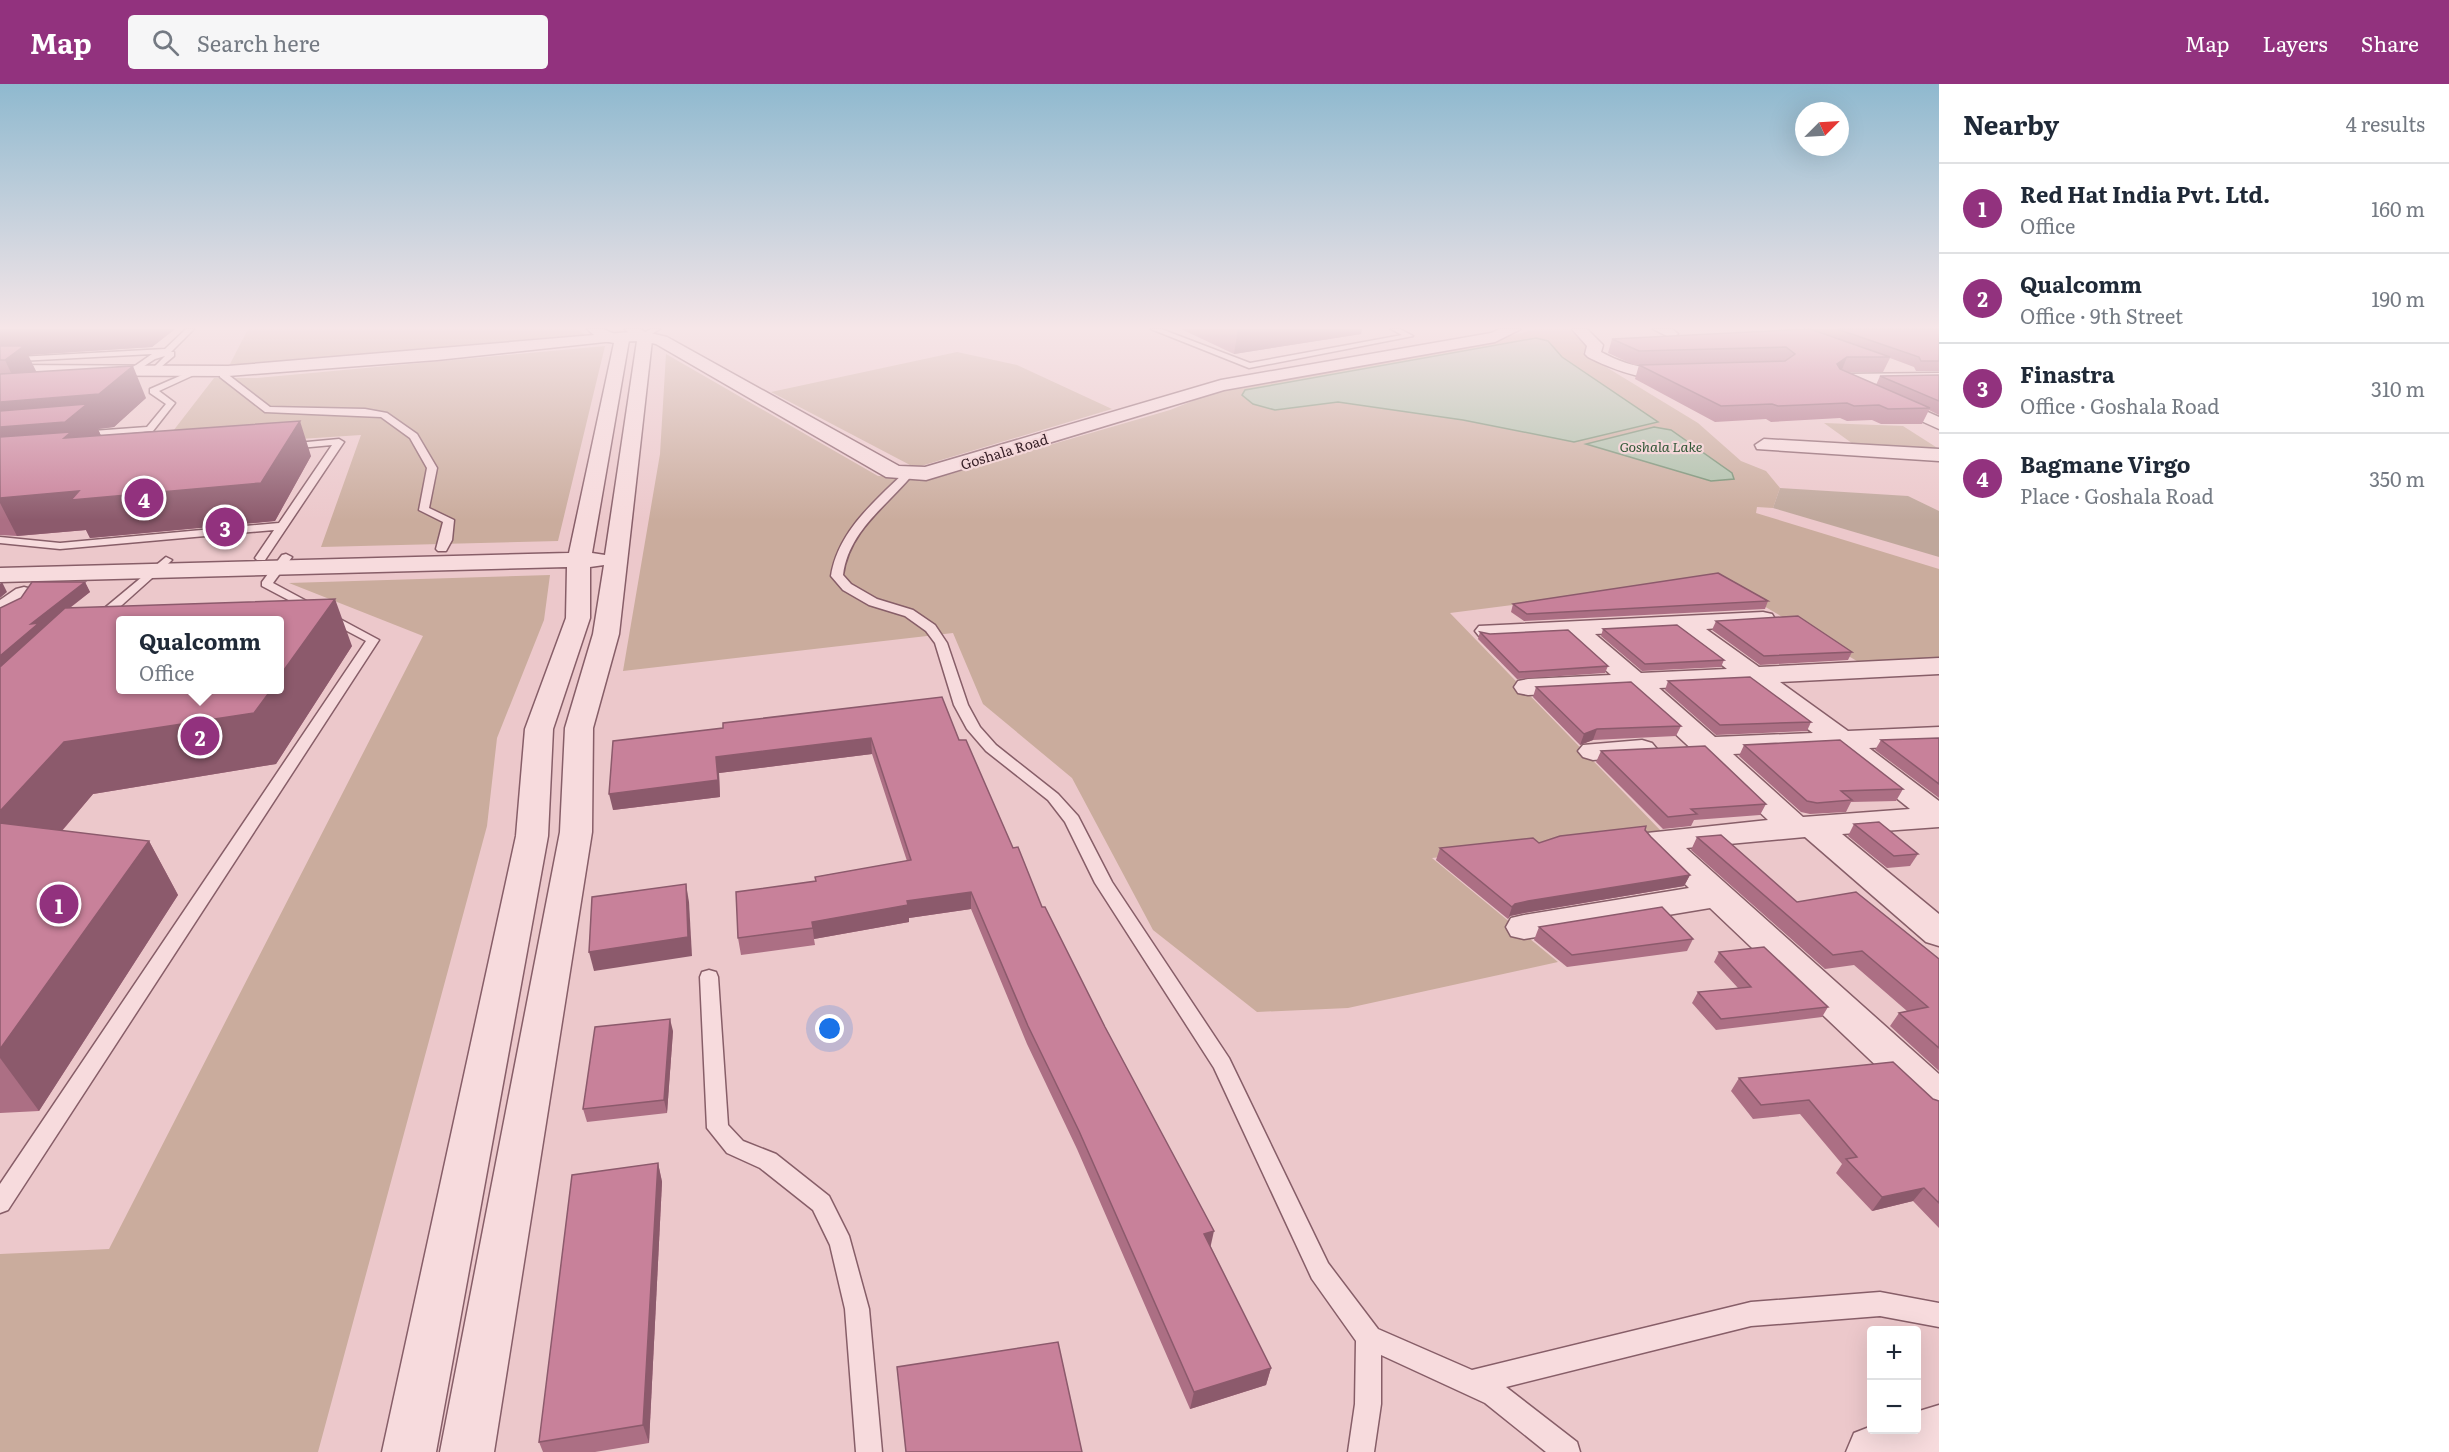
<!DOCTYPE html>
<html lang="en">
<head>
<meta charset="utf-8">
<style>
	body { margin:0; font-family:Literata,serif; background:#f6f6f7; color:#1f2937 }
	.controls { position:absolute; right:18px; bottom:18px; display:grid; overflow:hidden; border-radius:6px; box-shadow:0 6px 24px #0002 }
	.controls button { width:54px; height:54px; display:grid; place-items:center; padding:0; border:0; border-bottom:2px solid #e0e1e3; background:#fff; color:#1f2937; font:30px sans-serif }
	.compass { position:absolute; left:1795px; top:18px; width:54px; height:54px; border-radius:50%; background:#fff; box-shadow:0 6px 24px #0002; rotate:66deg }
	.you { position:absolute; left:830px; top:945px; width:21px; height:21px; margin:-15px; border:4px solid #fff; border-radius:50%; background:#1a73e8; box-shadow:0 0 0 9px #1a73e833 }
	.badge { display:grid; place-items:center; width:39px; height:39px; border-radius:50%; background:#92327e; color:#fff; font-size:20px; font-weight:700 }
	.pin { position:absolute; translate:-50% -50%; border:3px solid #fff; box-shadow:0 2px 6px #0006 }
	.popup { position:absolute; left:116px; top:532px; width:168px; height:78px; box-sizing:border-box; display:grid; place-content:center; border-radius:6px; background:#fff; filter:drop-shadow(0 2px 4px #0005); font-size:20px; white-space:nowrap; color:#747a83 }
	.popup b { font-size:22px; color:#1f2937 }
	.popup::after { content:''; position:absolute; left:50%; top:100%; margin-left:-12px; border:12px solid transparent; border-top-color:#fff }
	.list { margin:0; padding:0; list-style:none }
	h2 { display:flex; justify-content:space-between; align-items:center; height:78px; margin:0; padding:0 24px; font-size:26px }
	h2 small { font-size:20px; font-weight:400; color:#747a83 }
	.list li { display:grid; grid-template-columns:39px 1fr auto; gap:18px; align-items:center; box-sizing:border-box; height:90px; padding:0 24px; border-top:2px solid #e0e1e3 }
	.list b { display:block; font-size:22px; white-space:nowrap }
	.list p { margin:0; font-size:20px; white-space:nowrap; color:#747a83 }
	.list em { font-size:20px; font-style:normal; color:#747a83 }
	.icon { flex:none; width:33px; height:33px; fill:none; stroke:currentColor; stroke-width:2; stroke-linecap:round; stroke-linejoin:round }
	.map { position:relative; flex:none; width:1939px; height:1368px; overflow:hidden }
	header { display:flex; align-items:center; gap:36px; box-sizing:border-box; height:84px; padding:0 30px; background:#92327e; color:#fff }
	header strong { font-size:28px }
	nav { display:flex; gap:33px; margin-inline-start:auto; font-size:21px }
	.search { width:420px; height:54px; background:#f6f6f7; display:flex; align-items:center; gap:15px; box-sizing:border-box; padding:0 21px; border-radius:6px; color:#747a83; font-size:22px }
	main { display:flex }
	aside { flex:1; background:#fff }
	.map>svg:first-child { display:block }
	.green { fill:#caac9d }
	.cemetery { fill:#bfa79b }
	.water { fill:#abc0a9; stroke:#718e70; stroke-width:1.5 }
	.lines { fill:none; stroke-linecap:round; stroke-linejoin:round }
	.service-casing { stroke:#875e68; stroke-width:3 }
	.minor-casing { stroke:#875e68; stroke-width:3 }
	.tertiary-casing { stroke:#875e68; stroke-width:3 }
	.service { fill:#f7dbdd; fill-rule:evenodd }
	.minor { fill:#f7dbdd; fill-rule:evenodd }
	.tertiary { fill:#f7dbdd; fill-rule:evenodd }
	.wall { fill:#ac6f84 }
	.shaded-wall { fill:#8c5a6c }
	.building { fill:#c8819a; stroke:#8c5a6c; stroke-width:1.5 }
	.labels { text-anchor:middle; dominant-baseline:central; stroke-width:4.5; stroke-linejoin:round; paint-order:stroke }
	.far-water-label { font-size:14px; font-style:italic; fill:#315737; stroke:#f4d7d9 }
	.far-street-label { font-size:14px; fill:#382128; stroke:#f4d7d9 }
</style>
</head>
<body>
<header>
<strong>Map</strong>
<div class="search"><svg class="icon" aria-label="search" viewBox="0 0 24 24"><circle cx="10" cy="10" r="6"/><path d="M15 15l6 6"/></svg>Search here</div>
<nav><a>Map</a><a>Layers</a><a>Share</a></nav>
</header>
<main>
<div class="map">
<svg width="1939" height="1368" viewBox="0 0 1939 1368">
	<rect width="100%" height="100%" fill="#ecc8cb"/>
	<!-- green -->
	<g class="green">
		<path d="M 248,245 L 577,245 L 587,252 L 433,268 L 229,282 Z"/>
		<path d="M 1537,245 L 1571,245 L 1589,262 L 1583,269 L 1698,339 L 1741,377 L 1766,387 L 1780,404 L 1773,424 L 1757,423 L 1756,429 L 1939,485 L 1939,578 L 1862,580 L 1718,495 L 1450,529 L 1663,749 L 1432,774 L 1558,878 L 1348,924 L 1257,928 L 1153,846 L 1072,694 L 983,620 L 953,549 L 623,587 L 660,370 L 666,270 L 878,392 L 936,394 L 1170,326 L 1215,308 L 1246,300 L 1463,263 Z"/>
		<path d="M 605,262 L 558,457 L 321,463 L 361,351 L 160,364 L 214,294 L 257,294 Z"/>
		<path d="M 957,268 L 1017,281 L 1112,325 L 921,382 L 910,381 L 771,308 Z"/>
		<path d="M 1824,339 L 1903,342 L 1939,365 L 1860,365 Z"/>
		<path d="M 550,491 L 544,536 L 497,654 L 487,742 L 318,1368 L 0,1368 L 0,1170 L 109,1165 L 423,552 L 289,499 Z"/>
	</g>
	<!-- cemetery -->
	<path class="cemetery" d="M 1780,404 L 1908,412 L 1939,427 L 1939,473 L 1773,424 Z"/>
	<!-- water -->
	<g class="water">
		<path d="M 1536,254 L 1548,257 L 1562,273 L 1658,338 L 1574,358 L 1463,336 L 1338,318 L 1275,326 L 1253,320 L 1242,311 L 1245,306 Z"/>
		<path d="M 1654,343 L 1671,346 L 1732,389 L 1734,395 L 1711,397 L 1586,360 Z"/>
	</g>
	<g class="lines">
		<defs>
			<g id="service">
				<path d="M 186,245 L 194,245 L 171,268 L 174,268 L 174,272 L 155,288 L 151,286 L 165,272 L 155,275 L 135,288 L 131,286 L 132,284 L 152,270 L 0,278 L 0,274 L 165,265 Z"/>
				<path d="M 651,245 L 660,245 L 645,254 L 638,252 Z"/>
				<path d="M 1151,245 L 1161,245 L 1250,279 L 1402,251 L 1391,245 L 1400,245 L 1413,252 L 1249,284 Z"/>
				<path d="M 189,288 L 196,290 L 159,307 L 175,319 L 153,347 L 79,354 L 74,351 L 79,348 L 147,343 L 166,320 L 150,309 L 150,305 Z"/>
				<path d="M 220,289 L 226,289 L 270,323 L 365,325 L 387,329 L 417,350 L 437,384 L 429,424 L 454,436 L 452,456 L 446,467 L 438,467 L 436,465 L 443,438 L 419,426 L 427,384 L 410,354 L 381,333 L 265,328 L 220,293 Z"/>
				<path d="M 339,355 L 344,358 L 265,476 L 257,476 L 255,474 L 274,446 L 60,465 L 0,459 L 0,453 L 60,459 L 279,439 L 332,361 L 289,365 L 284,362 L 286,360 Z"/>
				<path d="M 906,387 L 914,389 C 887,422 849,446 843,491 L 851,500 L 877,515 L 913,526 L 935,541 L 947,559 L 968,621 L 980,643 L 996,661 L 1058,710 L 1078,732 L 1112,798 L 1229,974 L 1328,1179 L 1378,1245 L 1472,1286 L 1751,1218 L 1880,1208 L 1939,1219 L 1939,1243 L 1880,1232 L 1751,1242 L 1506,1303 L 1577,1358 L 1580,1368 L 1546,1368 L 1485,1319 L 1381,1271 L 1381,1320 L 1374,1368 L 1348,1368 L 1355,1320 L 1356,1257 L 1312,1195 L 1214,984 L 1095,799 L 1065,738 L 1048,716 L 986,667 L 967,645 L 954,621 L 935,559 L 926,547 L 905,532 L 869,521 L 843,506 L 831,492 C 838,447 875,417 906,387 Z"/>
				<path d="M 286,470 L 292,473 L 273,499 L 379,556 L 8,1126 L 0,1129 L 0,1100 L 366,557 L 262,502 L 262,498 L 282,471 Z"/>
				<path d="M 166,473 L 172,476 L 170,478 L 103,538 L 95,538 L 95,532 Z"/>
				<path d="M 709,886 L 716,888 L 718,893 L 728,1041 L 743,1057 L 776,1070 L 829,1112 L 849,1152 L 869,1225 L 882,1368 L 856,1368 L 845,1225 L 830,1161 L 813,1126 L 760,1084 L 727,1069 L 707,1044 L 700,893 L 702,888 Z"/>
			</g>
			<g id="minor">
				<path d="M 587,245 L 603,245 L 629,256 L 592,469 L 605,471 L 637,257 L 625,245 L 641,245 L 652,256 L 619,550 L 593,644 L 592,748 L 494,1368 L 440,1368 L 560,748 L 565,644 L 593,550 L 604,481 L 590,483 L 590,534 L 553,645 L 548,752 L 436,1368 L 382,1368 L 516,752 L 525,645 L 566,534 L 567,483 L 0,498 L 0,484 L 569,469 L 614,259 L 600,256 Z"/>
				<path d="M 1572,245 L 1587,245 L 1603,261 L 1601,268 C 1618,277 1634,283 1652,284 C 1663,285 1678,281 1685,289 C 1669,308 1606,283 1588,273 L 1585,270 L 1587,262 Z"/>
				<path d="M 1653,245 L 1672,245 L 1678,250 L 1671,254 Z"/>
				<path d="M 1939,289 L 1939,299 L 1865,300 L 1939,333 L 1939,345 L 1835,298 L 1833,295 L 1841,290 Z"/>
				<path d="M 1764,355 L 1939,365 L 1939,377 L 1757,365 L 1755,361 Z"/>
				<path d="M 24,503 L 32,505 L 36,510 C 28,521 13,532 0,535 L 0,516 L 16,505 Z"/>
				<path d="M 1763,528 L 1772,530 L 1775,535 L 1772,540 L 1706,545 L 1759,583 L 1939,574 L 1939,590 L 1780,598 L 1848,647 L 1939,643 L 1939,661 L 1869,664 L 1939,717 L 1939,743 L 1842,750 L 1939,830 L 1939,862 L 1926,858 L 1805,753 L 1686,764 L 1939,990 L 1939,1032 L 1924,1027 L 1710,824 L 1524,855 L 1511,852 L 1506,843 L 1511,834 L 1524,831 L 1689,804 L 1647,763 L 1642,756 L 1647,749 L 1768,736 L 1628,606 L 1528,611 L 1518,609 L 1514,603 L 1518,597 L 1528,595 L 1611,591 L 1566,551 L 1488,555 L 1479,552 L 1475,547 L 1479,542 ZM 1676,546 L 1727,585 L 1641,589 L 1595,550 ZM 1747,600 L 1813,649 L 1715,653 L 1659,604 ZM 1835,665 L 1910,725 L 1803,733 L 1733,670 Z"/>
				<path d="M 1642,656 L 1652,659 L 1657,665 L 1652,671 L 1593,676 L 1583,673 L 1578,667 L 1583,661 Z"/>
				<path d="M 1939,1321 L 1939,1368 L 1846,1368 L 1854,1349 L 1872,1342 L 1872,1346 L 1916,1346 L 1916,1328 Z"/>
			</g>
			<path id="tertiary" d="M 1500,245 L 1521,245 L 1495,258 L 1224,306 L 926,396 L 886,393 L 656,260 L 642,257 L 605,258 L 437,276 L 228,292 L 0,291 L 0,281 L 228,282 L 642,247 L 667,253 L 899,382 L 925,383 L 1221,296 L 1491,249 Z"/>
		</defs>
		<!-- service casing -->
		<use href="#service" class="service-casing"/>
		<!-- minor casing -->
		<use href="#minor" class="minor-casing"/>
		<!-- tertiary casing -->
		<use href="#tertiary" class="tertiary-casing"/>
		<!-- service -->
		<use href="#service" class="service"/>
		<!-- minor -->
		<use href="#minor" class="minor"/>
		<!-- tertiary -->
		<use href="#tertiary" class="tertiary"/>
	</g>
	<!-- wall -->
	<g class="wall">
		<path d="M 0,245 L 175,245 L 152,263 L 28,271 L 36,288 L 146,314 L 114,343 L 98,345 L 101,352 L 311,372 L 275,437 L 90,454 L 86,446 L 17,452 L 0,451 Z"/>
		<path d="M 1181,245 L 1362,245 L 1361,250 L 1234,270 Z"/>
		<path d="M 1805,245 L 1939,245 L 1939,287 L 1916,287 L 1914,283 L 1890,274 L 1883,288 L 1846,288 L 1876,301 L 1880,292 L 1939,291 L 1939,331 L 1929,326 L 1922,340 L 1881,340 L 1872,336 L 1847,337 L 1840,334 L 1771,338 L 1766,335 L 1715,338 L 1635,295 L 1639,281 L 1634,281 L 1608,269 L 1612,255 Z"/>
		<path d="M 85,498 L 90,508 L 70,524 L 352,562 L 276,680 L 93,710 L 62,747 L 149,757 L 178,811 L 39,1027 L 0,1029 L 0,524 Z"/>
		<path d="M 1627,503 L 1768,517 L 1765,525 L 1524,537 L 1511,528 L 1513,520 Z"/>
		<path d="M 1716,537 L 1852,568 L 1848,576 L 1760,581 L 1712,546 Z"/>
		<path d="M 1603,545 L 1724,576 L 1721,583 L 1642,587 L 1601,552 Z"/>
		<path d="M 1480,548 L 1608,582 L 1605,589 L 1517,595 L 1478,555 Z"/>
		<path d="M 1668,597 L 1811,638 L 1807,647 L 1716,651 L 1665,606 Z"/>
		<path d="M 1536,603 L 1681,642 L 1676,652 L 1593,656 L 1580,661 L 1533,613 Z"/>
		<path d="M 723,644 L 959,656 L 1271,1284 L 1266,1301 L 1190,1325 L 1077,1065 L 1027,960 L 971,825 L 909,834 L 909,838 L 814,855 L 815,861 L 741,871 L 738,854 L 816,798 L 815,793 L 907,777 L 872,670 L 719,689 L 720,713 L 613,726 Z"/>
		<path d="M 1939,654 L 1939,714 L 1875,666 L 1881,656 Z"/>
		<path d="M 1744,661 L 1903,705 L 1896,717 L 1851,718 L 1846,728 L 1810,730 L 1801,728 L 1739,672 Z"/>
		<path d="M 1601,667 L 1766,720 L 1760,731 L 1694,736 L 1691,742 L 1663,745 L 1596,678 Z"/>
		<path d="M 1854,740 L 1918,770 L 1910,782 L 1887,784 L 1848,752 Z"/>
		<path d="M 1645,746 L 1651,753 L 1690,791 L 1684,802 L 1524,829 L 1510,832 L 1508,835 L 1436,776 L 1440,764 L 1539,759 Z"/>
		<path d="M 1697,753 L 1797,818 L 1939,875 L 1939,987 L 1890,942 L 1899,929 L 1907,927 L 1854,881 L 1825,885 L 1691,766 Z"/>
		<path d="M 1539,843 L 1693,855 L 1687,867 L 1567,883 L 1534,856 Z"/>
		<path d="M 1719,868 L 1828,923 L 1822,933 L 1716,946 L 1692,919 L 1698,908 L 1738,904 L 1714,878 Z"/>
		<path d="M 673,947 L 667,1029 L 587,1038 L 583,1025 Z"/>
		<path d="M 1739,994 L 1933,1015 L 1939,1017 L 1939,1144 L 1913,1117 L 1872,1127 L 1836,1089 L 1842,1080 L 1800,1030 L 1753,1035 L 1731,1007 Z"/>
		<path d="M 658,1079 L 662,1098 L 649,1359 L 595,1368 L 543,1368 L 539,1358 Z"/>
		<path d="M 897,1283 L 1082,1368 L 906,1368 Z"/>
	</g>
	<!-- shaded-wall -->
	<g class="shaded-wall">
		<path d="M 0,245 L 175,245 L 152,263 L 28,271 L 39,293 L 20,308 L 5,276 L 0,272 Z"/>
		<path d="M 1238,245 L 1362,245 L 1361,250 L 1234,270 Z"/>
		<path d="M 1847,273 L 1841,288 L 1837,280 Z"/>
		<path d="M 133,282 L 146,314 L 114,343 L 98,345 L 102,354 L 0,380 L 0,304 Z"/>
		<path d="M 300,337 L 311,372 L 275,437 L 90,454 L 86,446 L 17,452 L 0,419 L 0,414 Z"/>
		<path d="M 2,498 L 7,508 L 0,514 L 0,500 Z"/>
		<path d="M 85,498 L 90,508 L 42,545 L 0,587 L 0,572 L 31,540 Z"/>
		<path d="M 335,515 L 352,562 L 276,680 L 93,710 L 23,792 L 0,755 L 0,727 L 64,658 L 271,606 L 279,606 L 279,593 Z"/>
		<path d="M 1597,645 L 1593,656 L 1580,661 L 1584,650 Z"/>
		<path d="M 871,654 L 872,670 L 719,689 L 720,713 L 613,726 L 609,710 L 716,673 Z"/>
		<path d="M 149,757 L 178,811 L 39,1027 L 0,974 L 0,965 Z"/>
		<path d="M 1690,791 L 1684,802 L 1524,829 L 1510,832 L 1508,835 L 1512,823 L 1515,820 L 1528,817 Z"/>
		<path d="M 686,800 L 689,818 L 692,872 L 594,887 L 589,868 Z"/>
		<path d="M 971,808 L 971,825 L 909,834 L 909,838 L 814,855 L 812,838 L 907,817 Z"/>
		<path d="M 670,935 L 673,947 L 667,1029 L 664,1016 Z"/>
		<path d="M 658,1079 L 662,1098 L 649,1359 L 643,1341 Z"/>
		<path d="M 1924,1104 L 1913,1117 L 1872,1127 L 1882,1113 Z"/>
		<path d="M 1214,1147 L 1210,1165 L 1204,1150 Z"/>
		<path d="M 1271,1284 L 1266,1301 L 1190,1325 L 1194,1308 Z"/>
	</g>
	<!-- building -->
	<g class="building">
		<path d="M 1810,245 L 1890,273 L 1847,273 L 1837,280 L 1840,285 L 1930,324 L 1888,325 L 1879,321 L 1854,322 L 1847,319 L 1778,322 L 1772,320 L 1721,322 L 1639,281 L 1785,277 L 1795,270 L 1786,263 L 1639,267 L 1612,255 Z"/>
		<path d="M 1837,245 L 1939,245 L 1939,277 L 1921,277 L 1919,273 Z"/>
		<path d="M 0,262 L 24,262 L 5,276 L 0,276 Z"/>
		<path d="M 133,282 L 99,310 L 0,318 L 0,290 Z"/>
		<path d="M 1939,291 L 1939,317 L 1880,292 Z"/>
		<path d="M 87,320 L 65,338 L 0,343 L 0,327 Z"/>
		<path d="M 300,337 L 261,399 L 71,416 L 79,407 L 0,414 L 0,353 L 71,348 L 64,354 Z"/>
		<path d="M 1718,489 L 1768,517 L 1527,530 L 1513,520 Z"/>
		<path d="M 32,498 L 85,498 L 31,540 L 39,539 L 0,572 L 0,524 L 21,514 Z"/>
		<path d="M 335,515 L 279,593 L 279,537 L 120,537 L 120,606 L 271,606 L 254,629 L 64,658 L 0,727 L 0,583 L 65,524 Z"/>
		<path d="M 1798,532 L 1852,568 L 1764,572 L 1716,537 Z"/>
		<path d="M 1677,541 L 1724,576 L 1645,580 L 1603,545 Z"/>
		<path d="M 1568,546 L 1608,582 L 1519,588 L 1480,548 L 1490,550 Z"/>
		<path d="M 1750,593 L 1811,638 L 1720,641 L 1668,597 Z"/>
		<path d="M 1631,598 L 1681,642 L 1597,645 L 1584,650 L 1536,603 Z"/>
		<path d="M 942,613 L 959,656 L 966,656 L 1013,764 L 1018,763 L 1042,823 L 1045,823 L 1105,943 L 1214,1147 L 1204,1150 L 1271,1284 L 1194,1308 L 1079,1047 L 1028,942 L 971,808 L 907,817 L 908,821 L 812,838 L 813,844 L 738,854 L 736,808 L 816,797 L 815,793 L 911,776 L 871,654 L 716,673 L 718,696 L 609,710 L 613,657 L 723,644 L 723,639 Z"/>
		<path d="M 1939,654 L 1939,700 L 1881,656 Z"/>
		<path d="M 1840,656 L 1903,705 L 1841,707 L 1852,716 L 1817,719 L 1807,717 L 1744,661 Z"/>
		<path d="M 1705,662 L 1766,720 L 1691,725 L 1697,730 L 1668,733 L 1601,667 Z"/>
		<path d="M 1879,738 L 1918,770 L 1894,772 L 1854,740 Z"/>
		<path d="M 0,739 L 149,757 L 0,965 Z"/>
		<path d="M 1646,742 L 1645,746 L 1651,753 L 1690,791 L 1528,817 L 1515,820 L 1512,823 L 1440,764 L 1533,754 L 1539,759 L 1560,752 Z"/>
		<path d="M 1721,751 L 1797,818 L 1856,808 L 1939,875 L 1939,964 L 1899,929 L 1928,923 L 1862,867 L 1833,871 L 1697,753 Z"/>
		<path d="M 686,800 L 688,853 L 589,868 L 592,813 Z"/>
		<path d="M 1662,823 L 1693,855 L 1572,871 L 1539,843 Z"/>
		<path d="M 1764,863 L 1828,923 L 1721,935 L 1698,908 L 1751,903 L 1719,868 Z"/>
		<path d="M 670,935 L 664,1016 L 583,1025 L 595,943 Z"/>
		<path d="M 1893,978 L 1933,1015 L 1939,1017 L 1939,1119 L 1924,1104 L 1882,1113 L 1846,1075 L 1857,1073 L 1809,1016 L 1761,1021 L 1739,994 Z"/>
		<path d="M 658,1079 L 643,1341 L 539,1358 L 572,1091 Z"/>
		<path d="M 1058,1258 L 1082,1368 L 906,1368 L 897,1283 Z"/>
	</g>
	<!-- sky -->
	<linearGradient id="sky" x2="0" y2="1"><stop stop-color="#8fb9cf"/><stop offset="0.56" stop-color="#f6e6e8"/><stop offset="1" stop-color="#f6e6e8" stop-opacity="0"/></linearGradient>
	<rect width="1939" height="436" fill="url(#sky)"/>
	<g class="labels">
		<!-- far-water labels -->
		<g class="far-water-label">
			<text x="1661" y="362">Goshala Lake</text>
		</g>
		<!-- far-street labels -->
		<g class="far-street-label">
			<text transform="translate(1004 367) rotate(-17)">Goshala Road</text>
		</g>
	</g>
</svg>
<div class="controls">
<button>+</button>
<button>−</button>
</div>
<svg class="compass" viewBox="-18 -18 36 36"><path d="M0-13l5 13h-10z" fill="#e53935"/><path d="M0 13l5-13h-10z" fill="#747a83"/></svg>
<div class="you"></div>
<div class="pin badge" style="left:59px;top:820px">1</div>
<div class="pin badge" style="left:200px;top:652px">2</div>
<div class="popup"><b>Qualcomm</b>Office</div>
<div class="pin badge" style="left:225px;top:443px">3</div>
<div class="pin badge" style="left:144px;top:414px">4</div>
</div>
<aside>
<h2>Nearby<small>4 results</small></h2>
<ul class="list">
<li><span class="badge">1</span><div><b>Red Hat India Pvt. Ltd.</b><p>Office</p></div><em>160 m</em></li>
<li><span class="badge">2</span><div><b>Qualcomm</b><p>Office · 9th Street</p></div><em>190 m</em></li>
<li><span class="badge">3</span><div><b>Finastra</b><p>Office · Goshala Road</p></div><em>310 m</em></li>
<li><span class="badge">4</span><div><b>Bagmane Virgo</b><p>Place · Goshala Road</p></div><em>350 m</em></li>
</ul>
</aside>
</main>
</body>
</html>
